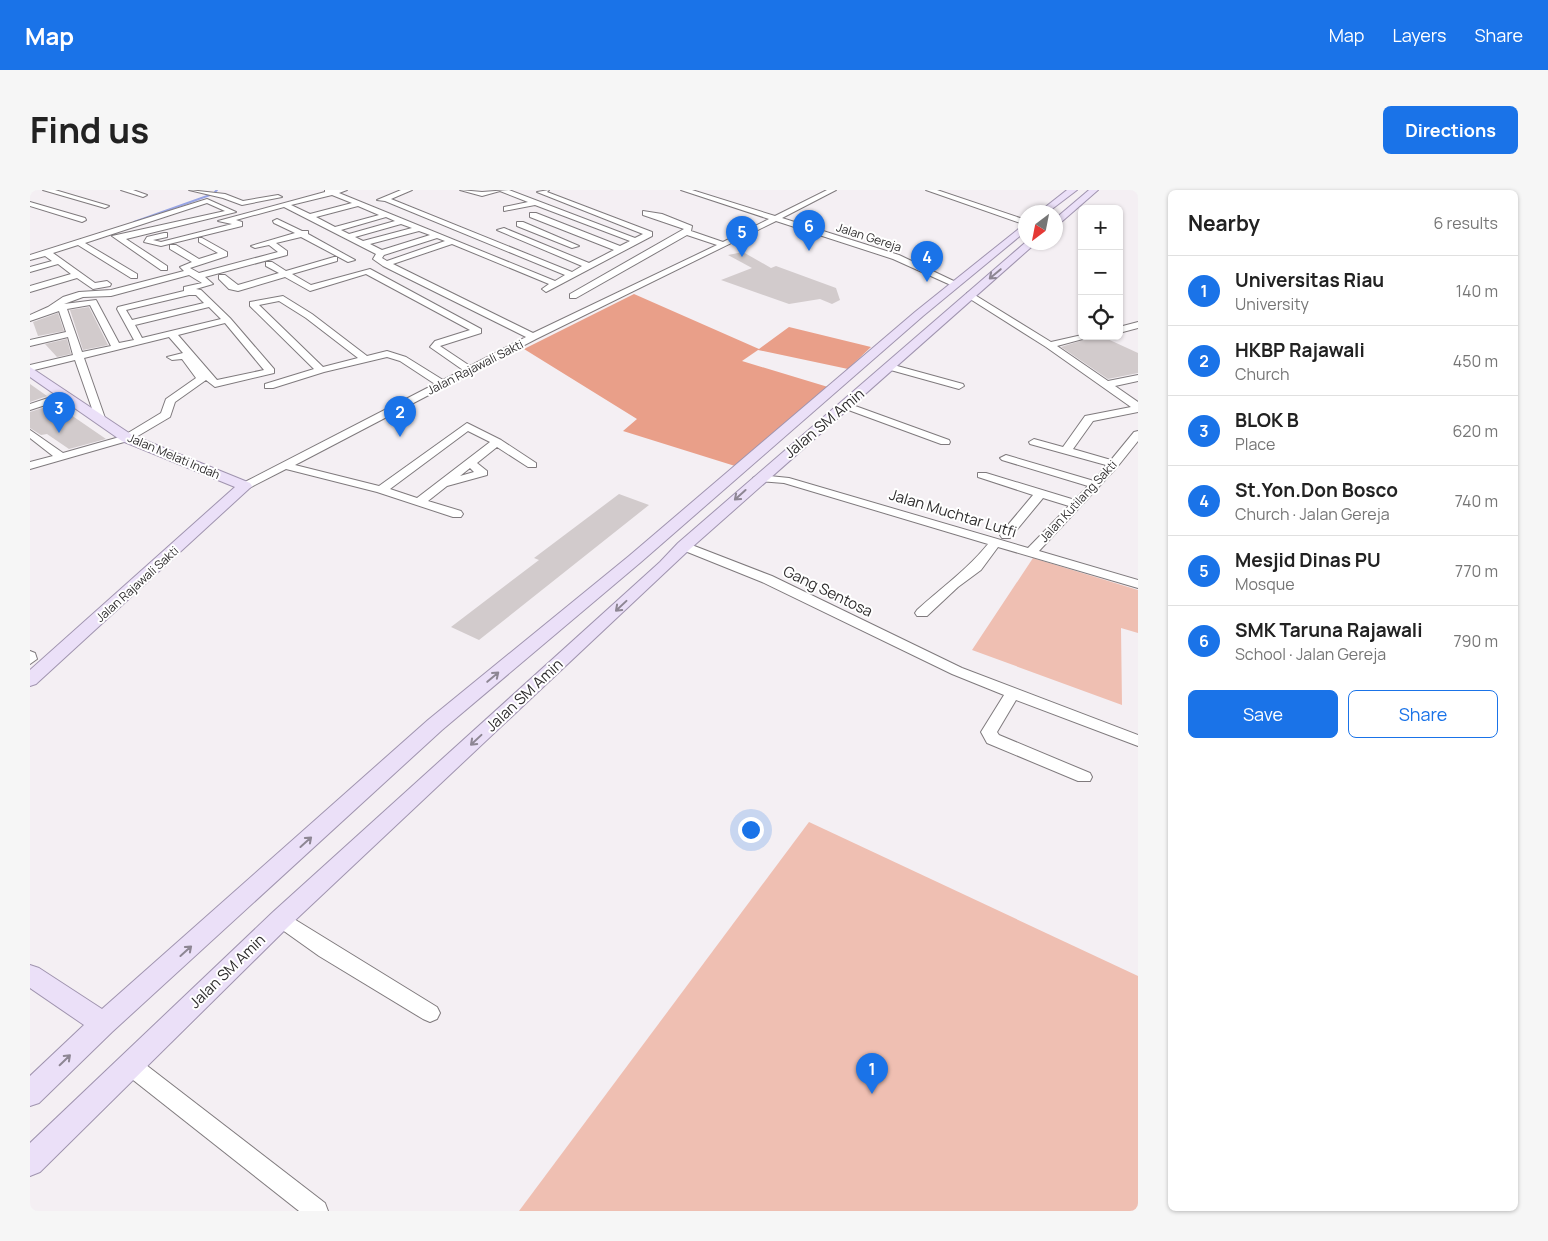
<!DOCTYPE html>
<html lang="en">
<head>
<meta charset="utf-8">
<style>
	body { margin:0; font-family:Manrope,sans-serif; background:#f6f6f6; color:#222 }
	.controls { position:absolute; right:15px; top:15px; display:grid; overflow:hidden; border-radius:8px; box-shadow:0 1px 4px #0004 }
	.controls button { width:45px; height:45px; display:grid; place-items:center; padding:0; border:0; border-bottom:1px solid #e0e0e0; background:#fff; color:#222; font:25px sans-serif }
	.compass { position:absolute; left:988px; top:15px; width:45px; height:45px; border-radius:50%; background:#fff; box-shadow:0 1px 4px #0004; rotate:212deg }
	.you { position:absolute; left:720px; top:639px; width:18px; height:18px; margin:-12px; border:4px solid #fff; border-radius:50%; background:#1a73e8; box-shadow:0 0 0 8px #1a73e833 }
	.badge { display:grid; place-items:center; width:32px; height:32px; border-radius:50%; background:#1a73e8; color:#fff; font-size:16px; font-weight:700 }
	.pin { position:absolute; translate:-50% -41px; filter:drop-shadow(0 1px 2px #0008) }
	.pin::after { content:''; position:absolute; top:26px; width:18px; height:15px; background:inherit; clip-path:polygon(0 0,100% 0,50% 100%) }
	.list { margin:0; padding:0; list-style:none }
	h2 { display:flex; justify-content:space-between; align-items:center; height:65px; margin:0; padding:0 20px; font-size:21px }
	h2 small { font-size:16px; font-weight:400; color:#767676 }
	.list li { display:grid; grid-template-columns:32px 1fr auto; gap:15px; align-items:center; box-sizing:border-box; height:70px; padding:0 20px; border-top:1px solid #e0e0e0 }
	.list b { display:block; font-size:19px; white-space:nowrap }
	.list p { margin:0; font-size:16px; white-space:nowrap; color:#767676 }
	.list em { font-size:16px; font-style:normal; color:#767676 }
	.actions { display:flex; gap:10px; padding:15px 20px }
	.actions a { flex:1; padding:11px 0; border:1px solid #1a73e8; border-radius:8px; text-align:center; font-size:18px; color:#1a73e8 }
	.actions .main { background:#1a73e8; color:#fff }
	.icon { flex:none; width:28px; height:28px; fill:none; stroke:currentColor; stroke-width:2; stroke-linecap:round; stroke-linejoin:round }
	.map { position:relative; flex:none; width:1108px; height:1021px; overflow:hidden; border-radius:8px }
	header { display:flex; align-items:center; gap:30px; box-sizing:border-box; height:70px; padding:0 25px; background:#1a73e8; color:#fff }
	header strong { font-size:24px }
	nav { display:flex; gap:28px; margin-inline-start:auto; font-size:18px }
	.intro { display:flex; align-items:center; justify-content:space-between; box-sizing:border-box; height:120px; padding:0 30px }
	h1 { margin:0; font-size:35px }
	.button { padding:12px 22px; border-radius:8px; background:#1a73e8; color:#fff; font-size:18px; font-weight:700 }
	main { display:flex; gap:30px; padding:0 30px }
	aside { flex:1; background:#fff; border-radius:8px; box-shadow:0 1px 4px #0004 }
	.map>svg:first-child { display:block }
	.green { fill:#efbfb2 }
	.forest { fill:#e99f89 }
	.lines { fill:none; stroke-linecap:round; stroke-linejoin:round }
	.stream { stroke:#97a4e4; stroke-width:2 }
	.building { fill:#d2cbcc }
	.minor-casing { stroke:#7f7a7d; stroke-width:2 }
	.major-casing { stroke:#a094af; stroke-width:2 }
	.minor { fill:#fff; fill-rule:evenodd }
	.major { fill:#ebe0f8; fill-rule:evenodd }
	.oneway { stroke:#8d8693 }
	.labels { text-anchor:middle; dominant-baseline:central; stroke-width:4; stroke-linejoin:round; paint-order:stroke }
	.far-street-label { font-size:12px; fill:#2f2d2e; stroke:#fff }
	.street-label { font-size:15px; fill:#2f2d2e; stroke:#fff }
</style>
</head>
<body>
<header>
<strong>Map</strong>
<nav><a>Map</a><a>Layers</a><a>Share</a></nav>
</header>
<div class="intro"><h1>Find us</h1><a class="button">Directions</a></div>
<main>
<div class="map">
<svg width="1108" height="1021" viewBox="0 0 1108 1021">
	<rect width="100%" height="100%" fill="#f4eff3"/>
	<!-- green -->
	<g class="green">
		<path d="M 1003,368 L 1108,400 L 1108,443 L 1091,438 L 1092,515 L 942,460 Z"/>
		<path d="M 779,632 L 1108,786 L 1108,1021 L 489,1021 Z"/>
	</g>
	<!-- forest -->
	<path class="forest" d="M 604,104 L 729,159 L 759,137 L 841,157 L 818,179 L 728,160 L 712,171 L 798,197 L 705,276 L 593,241 L 607,229 L 494,159 Z"/>
	<g class="lines">
		<!-- stream -->
		<g class="stream">
			<path d="M 185,2 L 187,0"/>
			<path d="M 104,32 L 180,5"/>
		</g>
	</g>
	<!-- building -->
	<g class="building">
		<path d="M 713,62 L 741,78 L 746,76 L 806,98 L 810,110 L 802,114 L 790,109 L 759,114 L 691,90 L 722,78 L 698,65 Z"/>
		<path d="M 59,117 L 78,155 L 53,160 L 40,120 Z"/>
		<path d="M 28,123 L 34,141 L 8,146 L 3,132 Z"/>
		<path d="M 1066,146 L 1071,146 L 1108,163 L 1108,183 L 1078,189 L 1031,157 Z"/>
		<path d="M 37,149 L 41,164 L 27,167 L 15,154 Z"/>
		<path d="M 0,194 L 17,206 L 0,212 Z"/>
		<path d="M 25,214 L 76,249 L 39,259 L 17,244 L 11,245 L 0,238 L 0,222 Z"/>
		<path d="M 589,304 L 619,315 L 449,450 L 421,437 L 509,370 L 504,368 Z"/>
	</g>
	<g class="lines">
		<defs>
			<g id="minor">
				<path d="M 13,0 L 25,0 L 79,16 L 75,18 Z"/>
				<path d="M 91,0 L 103,0 L 117,5 L 113,7 Z"/>
				<path d="M 159,0 L 195,4 L 213,11 L 248,5 L 252,7 L 212,15 L 193,8 Z"/>
				<path d="M 295,0 L 317,0 L 309,3 L 525,91 L 535,85 L 355,11 L 347,10 L 371,0 L 382,0 L 361,9 L 542,82 L 552,76 L 467,40 L 474,38 L 559,73 L 584,60 L 500,27 L 500,23 L 506,23 L 590,56 L 600,51 L 505,15 L 474,21 L 474,17 L 498,12 L 470,1 L 452,6 L 430,0 L 452,2 L 479,0 L 605,48 L 613,44 L 507,2 L 519,0 L 517,2 L 622,42 L 622,46 L 516,102 L 512,99 L 519,94 L 422,54 L 363,74 L 503,143 L 687,55 L 657,45 L 546,108 L 540,108 L 540,104 L 654,39 L 613,25 L 613,21 L 632,24 L 662,36 L 661,41 L 693,52 L 739,29 L 651,0 L 662,0 L 745,26 L 797,0 L 806,0 L 752,28 L 869,65 L 930,94 L 923,96 L 863,69 L 746,31 L 506,149 L 265,275 L 349,296 L 437,233 L 471,250 L 506,273 L 506,277 L 498,277 L 467,257 L 447,273 L 457,281 L 457,285 L 417,296 L 398,311 L 431,321 L 433,324 L 431,327 L 423,327 L 347,302 L 256,279 L 219,298 L 211,298 L 211,294 L 405,194 L 370,171 L 357,167 L 294,182 L 243,198 L 235,198 L 235,194 L 284,179 L 220,116 L 220,112 L 253,106 L 282,124 L 337,166 L 357,161 L 376,167 L 413,190 L 433,180 L 400,157 L 405,151 L 440,140 L 336,84 L 280,101 L 255,87 L 208,101 L 199,99 L 189,89 L 189,85 L 195,85 L 208,95 L 249,83 L 236,76 L 236,72 L 242,72 L 256,81 L 304,67 L 307,67 L 307,71 L 262,84 L 281,95 L 340,79 L 451,139 L 451,143 L 410,156 L 440,176 L 496,147 L 353,76 L 343,69 L 346,64 L 254,17 L 206,30 L 212,32 L 212,36 L 131,56 L 114,52 L 117,47 L 134,43 L 137,43 L 137,47 L 123,50 L 131,52 L 202,34 L 188,31 L 295,2 ZM 302,5 L 322,13 L 280,24 L 261,15 ZM 328,16 L 349,25 L 305,37 L 286,27 ZM 356,27 L 365,31 L 319,44 L 311,40 ZM 371,34 L 382,38 L 333,51 L 325,47 ZM 389,41 L 400,45 L 352,60 L 340,54 ZM 407,48 L 415,51 L 357,71 L 352,68 L 354,65 ZM 249,111 L 276,128 L 328,168 L 293,177 L 229,115 ZM 438,241 L 460,252 L 387,308 L 360,299 ZM 440,278 L 444,282 L 430,286 Z"/>
				<path d="M 896,0 L 907,0 L 996,30 L 996,35 Z"/>
				<path d="M 177,9 L 206,22 L 96,49 L 137,76 L 137,80 L 131,80 L 82,46 L 195,21 L 177,13 L 55,53 L 107,84 L 107,88 L 101,88 L 48,55 L 23,63 L 65,93 L 77,91 L 81,94 L 80,96 L 63,99 L 47,88 L 0,102 L 0,96 L 41,84 L 28,74 L 0,82 L 0,77 L 22,71 L 15,66 L 0,70 L 0,65 Z"/>
				<path d="M 0,12 L 55,28 L 56,30 L 52,32 L 0,16 Z"/>
				<path d="M 247,29 L 272,41 L 278,41 L 278,44 L 325,70 L 318,72 L 271,47 L 246,53 L 257,61 L 257,65 L 175,87 L 183,94 L 166,99 L 171,100 L 200,128 L 244,179 L 244,183 L 185,197 L 176,190 L 145,212 L 140,227 L 101,250 L 0,279 L 0,272 L 23,266 L 0,248 L 0,240 L 33,263 L 93,246 L 131,223 L 136,209 L 166,188 L 152,169 L 142,170 L 137,167 L 153,163 L 139,147 L 54,168 L 75,228 L 74,230 L 66,230 L 45,170 L 0,181 L 0,175 L 43,165 L 38,147 L 0,156 L 0,150 L 36,142 L 29,121 L 0,131 L 0,125 L 18,117 L 33,107 L 49,102 L 81,100 L 154,81 L 150,77 L 162,72 L 140,59 L 140,55 L 146,55 L 169,69 L 188,63 L 169,52 L 169,48 L 172,48 L 197,62 L 197,66 L 160,78 L 169,83 L 248,62 L 239,55 L 225,58 L 221,56 L 265,43 L 244,33 L 243,31 ZM 159,85 L 172,93 L 154,97 L 154,101 L 88,117 L 87,119 L 104,150 L 89,153 L 66,110 L 34,114 L 53,107 L 81,106 ZM 159,105 L 166,105 L 174,113 L 102,130 L 96,120 ZM 60,115 L 81,156 L 52,162 L 37,119 ZM 179,117 L 191,129 L 112,148 L 105,135 ZM 195,133 L 234,180 L 187,190 L 148,145 Z"/>
				<path d="M 487,32 L 493,32 L 549,56 L 542,58 L 487,36 Z"/>
				<path d="M 940,102 L 1021,152 L 1052,145 L 1064,146 L 1027,156 L 1078,191 L 1108,185 L 1108,191 L 1085,196 L 1108,212 L 1108,222 L 1063,231 L 1043,259 L 1081,270 L 1104,242 L 1108,241 L 1108,251 L 1088,276 L 1009,361 L 1108,390 L 1108,398 L 968,357 L 951,380 L 928,397 L 897,426 L 887,426 L 885,423 L 887,420 C 911,398 938,379 958,354 L 754,293 L 729,291 L 723,288 L 729,285 L 759,288 L 998,358 L 1039,316 L 1013,308 L 980,348 L 972,348 L 970,345 L 972,342 L 1003,305 L 948,287 L 948,283 L 956,283 L 1045,310 L 1058,296 L 972,270 L 970,268 L 976,265 L 1064,291 L 1076,275 L 1000,254 L 999,252 L 1004,249 L 1033,257 L 1055,226 L 1101,217 L 1016,157 L 937,107 L 937,103 Z"/>
				<path d="M 1108,132 L 1108,138 L 1089,143 L 1089,137 Z"/>
				<path d="M 860,174 L 933,194 L 934,196 L 929,199 L 857,179 L 855,177 Z"/>
				<path d="M 36,202 L 41,205 L 40,207 L 0,220 L 0,214 Z"/>
				<path d="M 817,213 L 919,250 L 920,252 L 919,254 L 911,254 L 813,218 L 812,216 Z"/>
				<path d="M 654,352 L 742,386 L 932,478 L 1108,545 L 1108,556 L 986,510 L 967,542 L 969,545 L 1060,583 L 1062,587 L 1060,591 L 1048,591 L 957,553 L 951,542 L 974,505 L 922,484 L 732,392 L 650,359 L 648,356 L 650,353 Z"/>
				<path d="M 0,461 L 5,463 L 7,469 L 0,474 Z"/>
				<path d="M 251,721 L 407,817 L 410,823 L 407,829 L 400,832 L 393,829 L 289,766 L 244,734 L 242,729 L 244,724 Z"/>
				<path d="M 100,865 L 107,868 L 295,1013 L 298,1021 L 269,1021 L 93,882 L 90,875 L 93,868 Z"/>
			</g>
			<g id="major">
				<path d="M 1037,0 L 1047,0 L 1018,22 L 1009,22 Z"/>
				<path d="M 1059,0 L 1068,0 L 1029,34 L 1026,35 L 1026,28 Z"/>
				<path d="M 996,33 L 996,41 L 893,126 L 611,372 L 412,540 L 82,842 L 9,913 L 0,916 L 0,886 L 54,835 L 0,798 L 0,775 L 9,778 L 72,819 L 398,530 L 599,366 L 885,122 Z"/>
				<path d="M 996,52 L 1007,52 L 660,359 L 259,736 L 10,982 L 0,986 L 0,953 L 243,722 L 630,372 L 648,353 Z"/>
				<path d="M 0,177 L 102,245 L 220,293 L 222,296 L 6,494 L 0,496 L 0,480 L 205,297 L 92,251 L 0,187 Z"/>
			</g>
		</defs>
		<!-- minor casing -->
		<use href="#minor" class="minor-casing"/>
		<!-- major casing -->
		<use href="#major" class="major-casing"/>
		<!-- minor -->
		<use href="#minor" class="minor"/>
		<!-- major -->
		<use href="#major" class="major"/>
	</g>
	<!-- one-way arrows -->
	<defs><path id="oneway-shaft" d="M-6 0H5M1.5-3L5.5 0L1.5 3" fill="none" stroke-width="1.6" stroke-linecap="round" stroke-linejoin="round" transform="scale(1.25)"/></defs>
	<g class="oneway">
		<use href="#oneway-shaft" transform="translate(965 84) rotate(140)"/>
		<use href="#oneway-shaft" transform="translate(710 305) rotate(138)"/>
		<use href="#oneway-shaft" transform="translate(591 416) rotate(137)"/>
		<use href="#oneway-shaft" transform="translate(463 487) rotate(-40)"/>
		<use href="#oneway-shaft" transform="translate(446 550) rotate(137)"/>
		<use href="#oneway-shaft" transform="translate(276 652) rotate(-42)"/>
		<use href="#oneway-shaft" transform="translate(156 761) rotate(-42)"/>
		<use href="#oneway-shaft" transform="translate(35 870) rotate(-44)"/>
	</g>
	<g class="labels">
		<!-- far-street labels -->
		<g class="far-street-label">
			<text transform="translate(839 47) rotate(18)">Jalan Gereja</text>
			<text transform="translate(445 177) rotate(-27)">Jalan Rajawali Sakti</text>
			<text transform="translate(144 266) rotate(23)">Jalan Melati Indah</text>
			<text transform="translate(1048 311) rotate(-47)">Jalan Kutilang Sakti</text>
			<text transform="translate(107 394) rotate(-42)">Jalan Rajawali Sakti</text>
		</g>
		<!-- street labels -->
		<g class="street-label">
			<text transform="translate(794 233) rotate(-40)">Jalan SM Amin</text>
			<text transform="translate(923 323) rotate(17)">Jalan Muchtar Lutfi</text>
			<text transform="translate(798 401) rotate(26)">Gang Sentosa</text>
			<text transform="translate(494 505) rotate(-43)">Jalan SM Amin</text>
			<text transform="translate(197 781) rotate(-44)">Jalan SM Amin</text>
		</g>
	</g>
</svg>
<div class="controls">
<button>+</button>
<button>−</button>
<button><svg class="icon" aria-label="locate" viewBox="0 0 24 24"><circle cx="12" cy="12" r="6"/><path d="M12 2v4M12 18v4M2 12h4M18 12h4"/></svg></button>
</div>
<svg class="compass" viewBox="-18 -18 36 36"><path d="M0-13l5 13h-10z" fill="#e53935"/><path d="M0 13l5-13h-10z" fill="#767676"/></svg>
<div class="you"></div>
<div class="pin badge" style="left:842px;top:904px">1</div>
<div class="pin badge" style="left:370px;top:247px">2</div>
<div class="pin badge" style="left:29px;top:243px">3</div>
<div class="pin badge" style="left:897px;top:92px">4</div>
<div class="pin badge" style="left:712px;top:67px">5</div>
<div class="pin badge" style="left:779px;top:61px">6</div>
</div>
<aside>
<h2>Nearby<small>6 results</small></h2>
<ul class="list">
<li><span class="badge">1</span><div><b>Universitas Riau</b><p>University</p></div><em>140 m</em></li>
<li><span class="badge">2</span><div><b>HKBP Rajawali</b><p>Church</p></div><em>450 m</em></li>
<li><span class="badge">3</span><div><b>BLOK B</b><p>Place</p></div><em>620 m</em></li>
<li><span class="badge">4</span><div><b>St.Yon.Don Bosco</b><p>Church · Jalan Gereja</p></div><em>740 m</em></li>
<li><span class="badge">5</span><div><b>Mesjid Dinas PU</b><p>Mosque</p></div><em>770 m</em></li>
<li><span class="badge">6</span><div><b>SMK Taruna Rajawali</b><p>School · Jalan Gereja</p></div><em>790 m</em></li>
</ul>
<div class="actions"><a class="main">Save</a><a>Share</a></div>
</aside>
</main>
</body>
</html>
